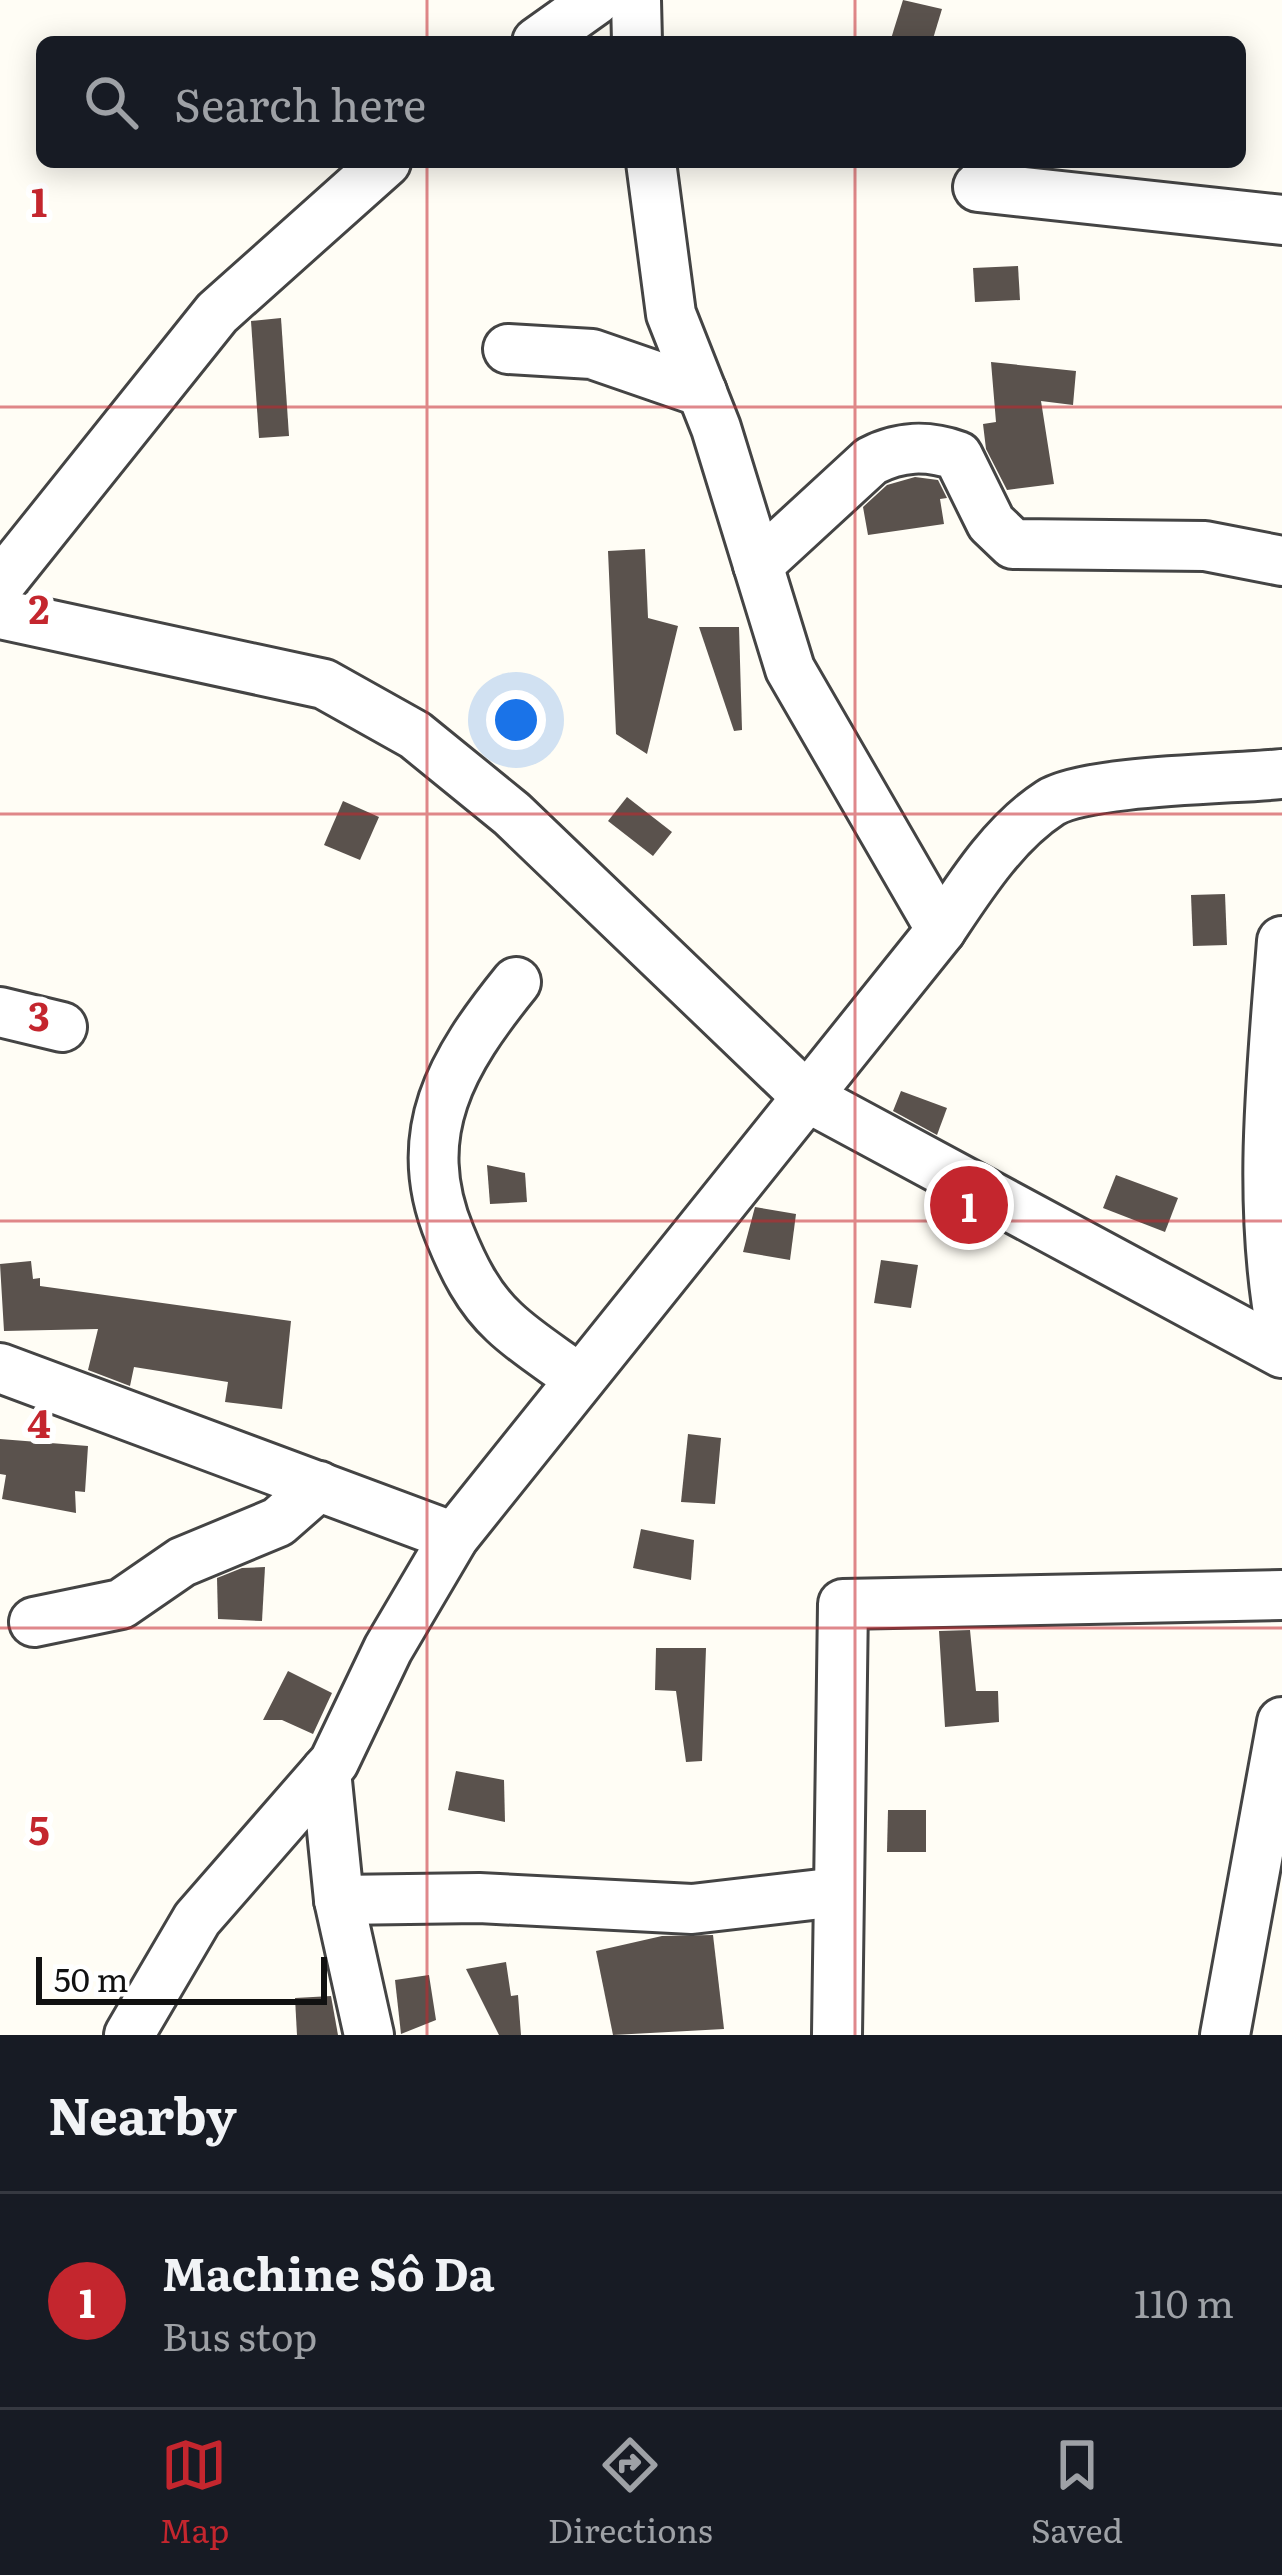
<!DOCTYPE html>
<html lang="en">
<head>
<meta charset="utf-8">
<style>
	body { margin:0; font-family:Literata,serif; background:#20242c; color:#f1f3f6 }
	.scale { position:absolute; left:36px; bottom:30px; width:291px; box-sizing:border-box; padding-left:12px; border:6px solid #111; border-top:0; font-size:33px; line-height:42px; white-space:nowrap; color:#111; -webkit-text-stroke:9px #fff; paint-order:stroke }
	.you { position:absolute; left:516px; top:720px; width:42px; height:42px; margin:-30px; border:9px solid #fff; border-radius:50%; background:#1a73e8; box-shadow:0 0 0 18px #1a73e833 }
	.badge { display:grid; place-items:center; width:78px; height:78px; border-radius:50%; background:#c4262e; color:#fff; font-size:39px; font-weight:700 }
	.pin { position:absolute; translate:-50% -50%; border:6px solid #fff; box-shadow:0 3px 12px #0006 }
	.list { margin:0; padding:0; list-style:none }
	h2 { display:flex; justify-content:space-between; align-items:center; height:156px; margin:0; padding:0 48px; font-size:51px }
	h2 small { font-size:39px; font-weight:400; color:#9ea1a6 }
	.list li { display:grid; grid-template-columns:78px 1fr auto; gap:36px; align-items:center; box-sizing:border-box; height:216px; padding:0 48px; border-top:3px solid #363941 }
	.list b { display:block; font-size:45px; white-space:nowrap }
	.list p { margin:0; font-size:39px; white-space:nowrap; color:#9ea1a6 }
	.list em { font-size:39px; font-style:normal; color:#9ea1a6 }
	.icon { flex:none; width:66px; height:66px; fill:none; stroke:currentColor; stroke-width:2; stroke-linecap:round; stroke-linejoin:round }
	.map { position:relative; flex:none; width:1282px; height:2035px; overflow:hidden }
	.search { position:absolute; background:#171b24; box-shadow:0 6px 30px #0003; left:36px; right:36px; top:36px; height:132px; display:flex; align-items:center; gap:30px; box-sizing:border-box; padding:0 42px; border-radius:18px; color:#9ea1a6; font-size:45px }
	.sheet { height:372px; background:#171b24 }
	nav { display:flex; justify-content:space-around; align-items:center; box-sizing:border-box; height:168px; border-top:3px solid #363941; background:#171b24; font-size:33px; color:#9ea1a6 }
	nav a { display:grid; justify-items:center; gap:6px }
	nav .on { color:#c4262e }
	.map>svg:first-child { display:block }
	.building { fill:#5a524d }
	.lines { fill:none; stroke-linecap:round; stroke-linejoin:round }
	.minor-casing { stroke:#444; stroke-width:54 }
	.minor { stroke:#fff; stroke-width:48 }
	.grid { fill:none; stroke:#c4262e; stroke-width:3; stroke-opacity:0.55 }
	.grid-label { font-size:39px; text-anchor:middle; font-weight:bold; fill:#c4262e; stroke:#fff; stroke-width:12; stroke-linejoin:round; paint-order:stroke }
</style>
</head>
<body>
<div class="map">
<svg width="1282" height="2035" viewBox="0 0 1282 2035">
	<rect width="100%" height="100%" fill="#fffdf5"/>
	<!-- building -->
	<g class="building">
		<path d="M 903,0 L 942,9 L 932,42 L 890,42 Z"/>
		<path d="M 1018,266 L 1020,300 L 975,302 L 973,268 Z"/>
		<path d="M 281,318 L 289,436 L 259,438 L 251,321 Z"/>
		<path d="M 991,362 L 1076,371 L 1073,405 L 1041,401 L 1054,484 L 1007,490 L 986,449 L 983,424 L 996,422 Z"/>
		<path d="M 915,477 L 938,480 L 947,498 L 940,499 L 944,524 L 868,535 L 863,507 L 887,485 Z"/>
		<path d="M 645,549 L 648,618 L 678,626 L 647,754 L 616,734 L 608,551 Z"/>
		<path d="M 699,627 L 739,627 L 742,730 L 734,731 Z"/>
		<path d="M 627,797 L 672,832 L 653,856 L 608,821 Z"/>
		<path d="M 343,801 L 379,817 L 360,860 L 324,845 Z"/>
		<path d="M 1225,894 L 1227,945 L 1193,946 L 1191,895 Z"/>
		<path d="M 901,1091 L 947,1108 L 937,1135 L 893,1111 Z"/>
		<path d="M 487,1165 L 525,1173 L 527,1202 L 490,1204 Z"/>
		<path d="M 1116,1175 L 1178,1198 L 1165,1232 L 1103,1208 Z"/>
		<path d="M 755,1207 L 796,1214 L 790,1260 L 743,1252 Z"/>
		<path d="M 881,1260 L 918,1265 L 911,1308 L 874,1303 Z"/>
		<path d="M 31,1261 L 33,1279 L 40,1278 L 40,1286 L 291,1321 L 282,1409 L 225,1402 L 228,1382 L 134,1367 L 130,1386 L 88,1370 L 98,1329 L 4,1331 L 0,1264 Z"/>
		<path d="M 688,1434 L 721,1438 L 715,1504 L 681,1502 Z"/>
		<path d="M 0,1439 L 88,1446 L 85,1492 L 75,1491 L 76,1513 L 2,1499 L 6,1475 L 0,1474 Z"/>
		<path d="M 641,1529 L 694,1540 L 691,1580 L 633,1568 Z"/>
		<path d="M 265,1567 L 262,1621 L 218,1619 L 217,1578 L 242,1568 Z"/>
		<path d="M 970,1630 L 976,1691 L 998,1691 L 999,1722 L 945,1727 L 939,1631 Z"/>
		<path d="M 656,1648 L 706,1648 L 702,1761 L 686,1762 L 676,1691 L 655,1690 Z"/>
		<path d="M 288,1671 L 332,1693 L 313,1734 L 282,1720 L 263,1720 Z"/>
		<path d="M 456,1771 L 504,1780 L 505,1822 L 448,1810 Z"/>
		<path d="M 888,1810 L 926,1810 L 926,1852 L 887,1852 Z"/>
		<path d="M 713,1935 L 724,2029 L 613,2035 L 596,1951 L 662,1936 Z"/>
		<path d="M 506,1962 L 511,1996 L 518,1995 L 521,2035 L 499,2035 L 466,1969 Z"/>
		<path d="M 429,1975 L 436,2020 L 401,2034 L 395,1980 Z"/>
		<path d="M 331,1996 L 338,2035 L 297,2035 L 295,1998 Z"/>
	</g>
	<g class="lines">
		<defs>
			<g id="minor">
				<path d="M 636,0 L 637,42"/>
				<path d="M 537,42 L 596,0"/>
				<path d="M 651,162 L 671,314 L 716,428 L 790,669 L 941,930"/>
				<path d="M 978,187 L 1282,220"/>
				<path d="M 508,349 L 592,354 L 702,392"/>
				<path d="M 758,565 L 871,461 C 900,446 927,445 958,456 L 991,523 L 1013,544 L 1205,546 L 1282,561"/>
				<path d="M 0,584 L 217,313 L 386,162"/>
				<path d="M 0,614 L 324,684 L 415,735 L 512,814 L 807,1097 L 1282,1353"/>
				<path d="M 1282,941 C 1272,1072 1257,1204 1282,1335"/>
				<path d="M 516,982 C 452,1061 408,1134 450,1235 C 463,1267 478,1298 504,1322 C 526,1343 554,1360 578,1378"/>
				<path d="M 0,1012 L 62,1027"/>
				<path d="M 0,1368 L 454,1537"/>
				<path d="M 34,1622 L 121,1604 L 182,1562 L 278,1522 L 319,1486"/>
				<path d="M 326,1771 L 339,1900 L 369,2035"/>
				<path d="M 339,1900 L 479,1898 L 692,1909 L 838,1892"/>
				<path d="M 129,2035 L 197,1919 L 334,1762 L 388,1649 L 454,1537 L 941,930 C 971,885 1004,833 1050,803 C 1086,780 1233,779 1282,774"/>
				<path d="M 837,2035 L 843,1604 L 1282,1595"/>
				<path d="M 1225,2035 L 1282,1722"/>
			</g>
		</defs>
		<!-- minor casing -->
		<use href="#minor" class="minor-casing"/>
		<!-- minor -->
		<use href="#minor" class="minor"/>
	</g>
	<!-- grid -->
	<path class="grid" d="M 427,0 L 427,42M 855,0 L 855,42M 427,162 L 427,2035M 855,162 L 855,2035M 0,407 L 1282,407M 0,814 L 1282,814M 0,1221 L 1282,1221M 0,1628 L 1282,1628"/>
	<g class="grid-label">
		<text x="39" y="217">1</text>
		<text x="39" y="624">2</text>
		<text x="39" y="1031">3</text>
		<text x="39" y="1438">4</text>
		<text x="39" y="1845">5</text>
	</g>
</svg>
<div class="scale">50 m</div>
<div class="you"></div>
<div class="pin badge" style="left:969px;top:1205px">1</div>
<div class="search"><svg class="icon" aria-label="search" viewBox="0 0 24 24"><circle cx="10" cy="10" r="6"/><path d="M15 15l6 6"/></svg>Search here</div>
</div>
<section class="sheet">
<h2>Nearby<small></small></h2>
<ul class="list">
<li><span class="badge">1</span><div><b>Machine Sô Da</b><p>Bus stop</p></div><em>110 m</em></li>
</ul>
</section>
<nav>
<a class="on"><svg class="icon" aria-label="map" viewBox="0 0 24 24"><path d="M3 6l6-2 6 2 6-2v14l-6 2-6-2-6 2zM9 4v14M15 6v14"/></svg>Map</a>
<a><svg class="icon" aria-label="directions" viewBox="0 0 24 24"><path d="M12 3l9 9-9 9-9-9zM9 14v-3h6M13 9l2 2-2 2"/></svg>Directions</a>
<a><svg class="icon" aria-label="saved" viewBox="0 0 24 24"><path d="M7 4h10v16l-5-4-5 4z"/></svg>Saved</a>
</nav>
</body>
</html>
